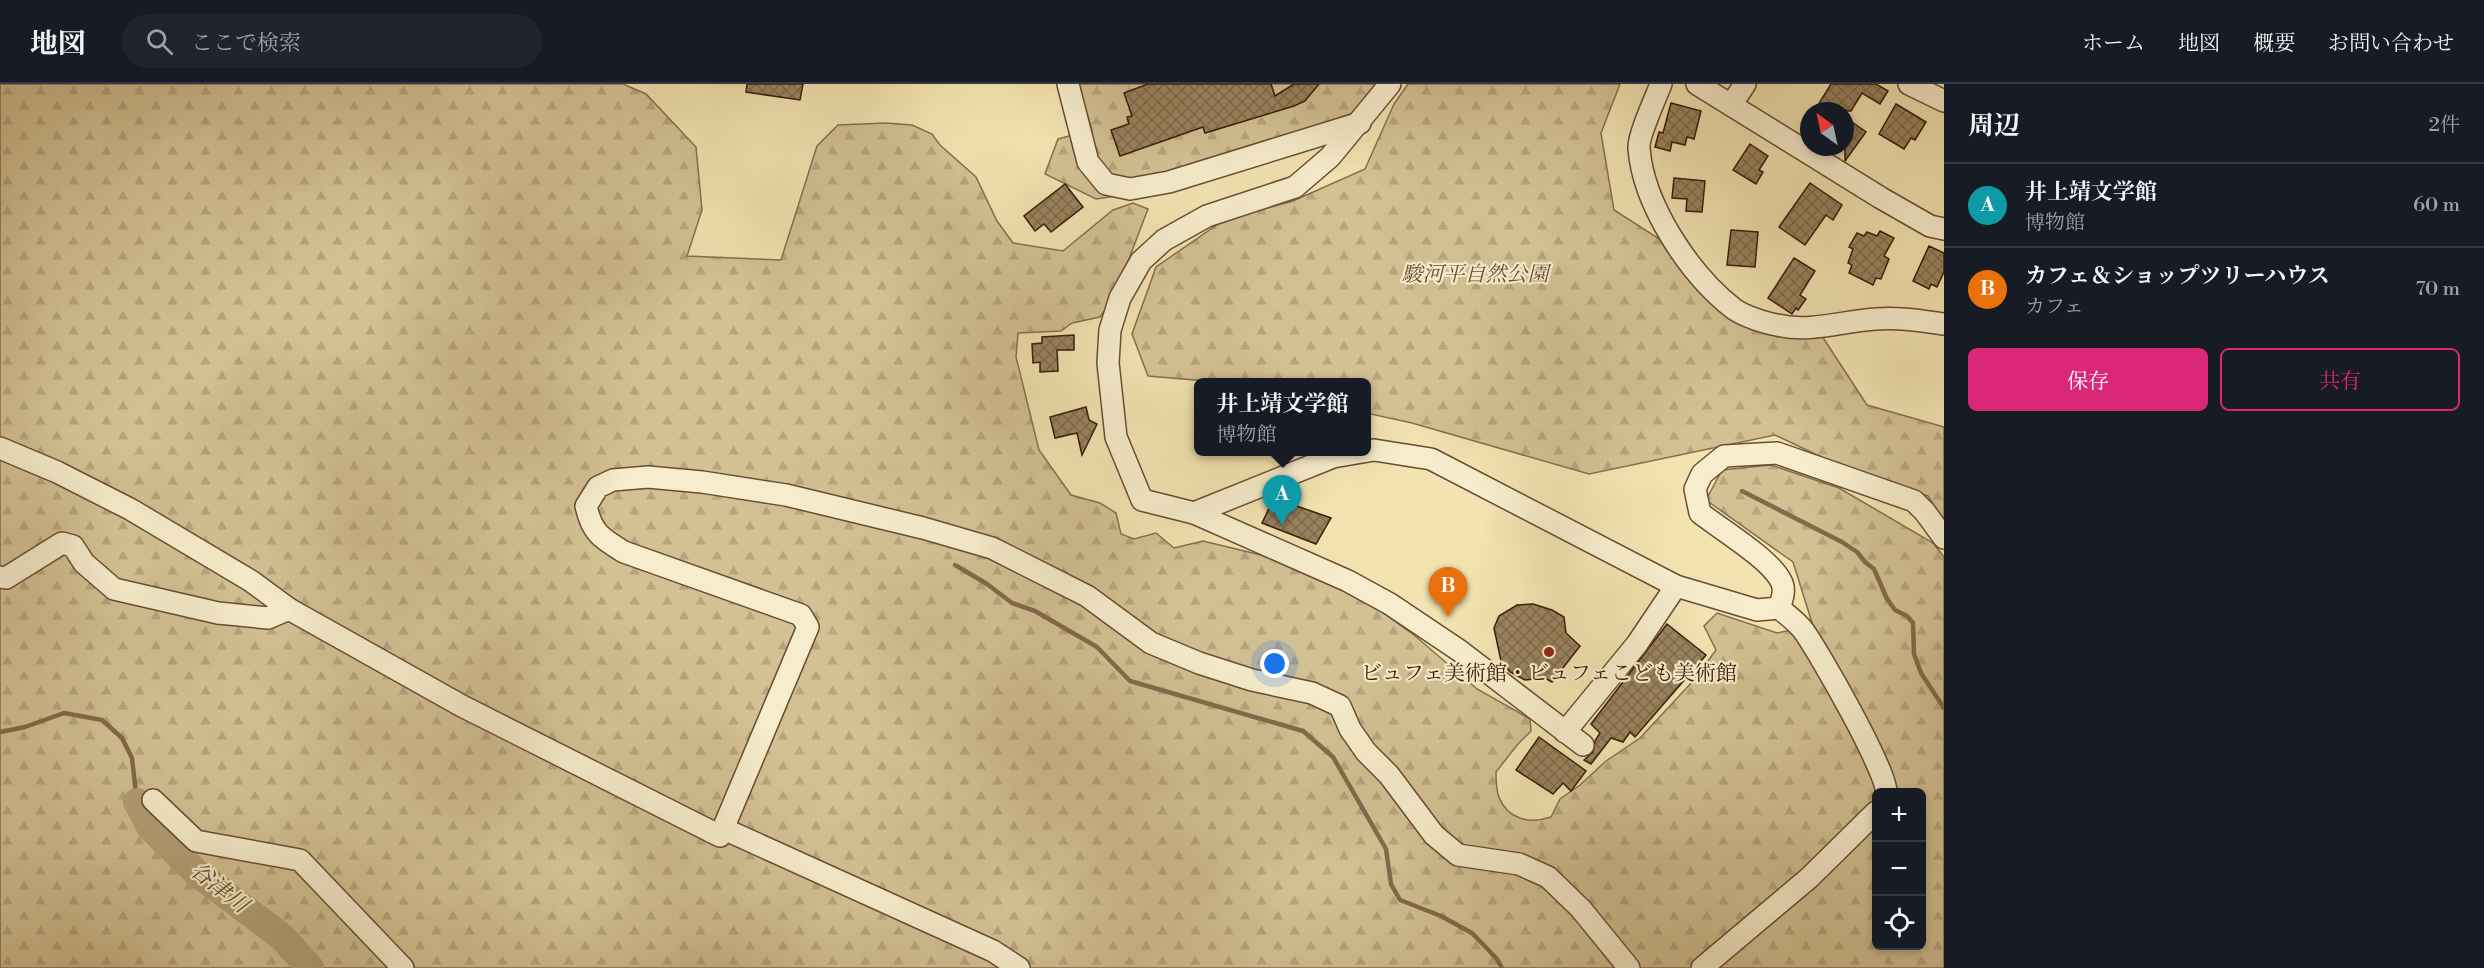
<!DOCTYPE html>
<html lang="ja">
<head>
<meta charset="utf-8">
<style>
	body { margin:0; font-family:"Libre Bodoni","Noto Serif JP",serif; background:#20242c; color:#f1f3f6 }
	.controls { position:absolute; right:18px; bottom:18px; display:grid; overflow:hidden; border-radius:9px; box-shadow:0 3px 9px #0003 }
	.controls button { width:54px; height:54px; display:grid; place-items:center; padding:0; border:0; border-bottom:2px solid #363941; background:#171b24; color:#f1f3f6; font:30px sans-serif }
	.compass { position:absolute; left:1800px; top:18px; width:54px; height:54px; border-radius:50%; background:#171b24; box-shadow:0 3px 9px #0003; rotate:327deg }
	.you { position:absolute; left:1275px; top:580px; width:21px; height:21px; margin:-15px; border:4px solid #fff; border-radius:50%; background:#1a73e8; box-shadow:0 0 0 9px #1a73e833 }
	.badge { display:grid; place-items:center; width:39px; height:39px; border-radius:50%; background:#db2777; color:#fff; font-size:20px; font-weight:700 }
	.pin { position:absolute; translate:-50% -50px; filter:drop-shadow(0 2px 3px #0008) }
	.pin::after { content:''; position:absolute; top:32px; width:21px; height:18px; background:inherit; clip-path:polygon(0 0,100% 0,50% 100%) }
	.popup { position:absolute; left:1194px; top:294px; width:177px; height:78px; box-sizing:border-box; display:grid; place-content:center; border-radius:9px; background:#171b24; filter:drop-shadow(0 2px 4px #0005); font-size:20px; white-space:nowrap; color:#9ea1a6 }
	.popup b { font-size:22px; color:#f1f3f6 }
	.popup::after { content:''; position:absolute; left:50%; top:100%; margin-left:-12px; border:12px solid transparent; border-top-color:#171b24 }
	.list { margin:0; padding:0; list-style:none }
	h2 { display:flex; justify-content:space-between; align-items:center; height:78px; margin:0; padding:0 24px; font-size:26px }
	h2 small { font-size:20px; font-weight:400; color:#9ea1a6 }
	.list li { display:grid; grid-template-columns:39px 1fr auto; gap:18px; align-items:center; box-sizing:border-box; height:84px; padding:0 24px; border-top:2px solid #363941 }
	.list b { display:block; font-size:22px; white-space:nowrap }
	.list p { margin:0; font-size:20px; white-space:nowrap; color:#9ea1a6 }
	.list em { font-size:20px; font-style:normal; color:#9ea1a6 }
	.actions { display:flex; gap:12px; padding:18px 24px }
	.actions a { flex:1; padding:14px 0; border:2px solid #db2777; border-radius:9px; text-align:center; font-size:21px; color:#db2777 }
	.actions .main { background:#db2777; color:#fff }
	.icon { flex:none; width:33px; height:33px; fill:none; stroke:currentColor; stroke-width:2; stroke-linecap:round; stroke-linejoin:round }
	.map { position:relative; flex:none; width:1944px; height:884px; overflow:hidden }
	header { display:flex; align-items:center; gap:36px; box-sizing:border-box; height:84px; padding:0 30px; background:#171b24; border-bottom:2px solid #363941 }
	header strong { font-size:28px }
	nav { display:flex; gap:33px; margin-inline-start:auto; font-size:21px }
	.search { width:420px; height:54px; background:#20242c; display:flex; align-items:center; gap:15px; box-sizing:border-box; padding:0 21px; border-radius:33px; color:#9ea1a6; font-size:22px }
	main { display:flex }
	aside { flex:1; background:#171b24 }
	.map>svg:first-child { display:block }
	.forest { fill:url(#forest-firs); stroke:#866e4d; stroke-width:1.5; fill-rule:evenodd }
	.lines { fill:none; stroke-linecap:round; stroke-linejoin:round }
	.stream { stroke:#826a4a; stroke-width:4.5 }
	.river { stroke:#b39f77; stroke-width:28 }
	.building { fill:url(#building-cross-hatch); stroke:#391b06; stroke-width:1.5 }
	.minor-casing { stroke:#674d31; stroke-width:24 }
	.minor { stroke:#f7edcc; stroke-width:21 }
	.poi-dot { fill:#8f2418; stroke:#f7edcc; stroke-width:2 }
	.labels { text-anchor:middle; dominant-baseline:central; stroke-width:4.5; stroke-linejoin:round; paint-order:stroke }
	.park-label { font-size:21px; font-style:italic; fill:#674d31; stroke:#f7edcc }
	.poi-label { font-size:21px; fill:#391b06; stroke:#f7edcc }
	.water-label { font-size:22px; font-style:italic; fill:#64492e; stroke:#f7edcc }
</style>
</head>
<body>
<header>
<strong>地図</strong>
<div class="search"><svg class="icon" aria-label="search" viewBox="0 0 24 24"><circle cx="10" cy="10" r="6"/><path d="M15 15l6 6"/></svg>ここで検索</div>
<nav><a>ホーム</a><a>地図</a><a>概要</a><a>お問い合わせ</a></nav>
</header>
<main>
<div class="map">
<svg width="1944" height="884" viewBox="0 0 1944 884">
	<defs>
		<pattern id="forest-firs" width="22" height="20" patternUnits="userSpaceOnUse" patternTransform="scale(1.5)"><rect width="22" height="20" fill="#d3c194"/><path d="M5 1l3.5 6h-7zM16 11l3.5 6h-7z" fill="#b6a57e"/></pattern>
		<pattern id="building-cross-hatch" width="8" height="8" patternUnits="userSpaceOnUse" patternTransform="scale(1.5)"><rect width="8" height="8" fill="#99835f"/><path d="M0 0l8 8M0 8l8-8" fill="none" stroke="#7e6a4c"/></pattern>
	</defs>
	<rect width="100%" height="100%" fill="#f2e3b1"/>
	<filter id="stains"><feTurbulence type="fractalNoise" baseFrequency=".00333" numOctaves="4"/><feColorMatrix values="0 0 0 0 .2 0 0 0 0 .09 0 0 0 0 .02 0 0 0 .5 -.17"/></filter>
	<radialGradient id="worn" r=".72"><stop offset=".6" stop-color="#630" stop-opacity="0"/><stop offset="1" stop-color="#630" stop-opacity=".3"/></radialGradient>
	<!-- forest -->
	<g class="forest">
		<path d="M 0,0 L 623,0 L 646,10 L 696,63 L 702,126 L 687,172 L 781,176 L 817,62 L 838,41 L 886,39 L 912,41 L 932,50 L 940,61 L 976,93 L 997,137 L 1013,159 L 1063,167 L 1113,126 L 1133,119 L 1148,125 L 1114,214 L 1100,233 L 1072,239 L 1061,247 L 1018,249 L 1016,273 L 1039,366 L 1071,411 L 1100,419 L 1116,429 L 1121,450 L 1134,455 L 1156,449 L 1174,464 L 1203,457 L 1261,471 L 1325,497 L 1365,516 L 1414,551 L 1477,605 L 1530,635 L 1531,647 L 1518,660 L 1496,688 C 1496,696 1496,706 1499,713 C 1508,736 1530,740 1551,733 L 1560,715 L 1580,701 L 1606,677 L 1640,654 L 1694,596 L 1716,566 L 1704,542 L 1717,529 L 1777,549 L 1813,542 L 1793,478 L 1706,416 L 1722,386 L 1771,381 L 1839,404 L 1933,459 L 1944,473 L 1944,884 L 0,884 ZM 1876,708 L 1922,708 L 1922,862 L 1876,862 Z"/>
		<path d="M 1078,0 L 1378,0 L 1359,27 L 1123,111 L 1096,115 L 1045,90 L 1058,55 L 1092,46 Z"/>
		<path d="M 1408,0 L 1620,0 L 1601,49 L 1614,126 L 1672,163 L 1776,245 L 1820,249 L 1867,321 L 1944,343 L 1944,437 L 1928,412 L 1857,390 L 1775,351 L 1589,390 L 1412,339 L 1366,329 L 1366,298 L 1218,298 L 1148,292 L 1132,250 L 1156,183 L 1224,136 L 1293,117 L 1365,85 L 1394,20 Z"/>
	</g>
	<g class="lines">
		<!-- stream -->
		<g class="stream">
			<path d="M 1742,407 L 1842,458 L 1857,468 L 1865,478 L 1874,485 L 1887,515 L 1895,526 L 1907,532 L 1913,539 L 1914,570 L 1921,589 L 1944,624"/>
			<path d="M 955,481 L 987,500 L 1012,519 L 1035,527 L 1097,563 L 1130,597 L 1303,647 L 1333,673 L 1386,765 L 1391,800 L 1400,816 L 1441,832 L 1472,849 L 1497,875 L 1502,884"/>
			<path d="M 0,648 L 25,643 L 64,629 L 102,636 L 122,654 L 132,674 L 137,718"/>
		</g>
		<!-- river -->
		<path class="river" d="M 137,718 L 151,744 L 196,788 L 282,853 L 310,884"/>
	</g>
	<!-- building -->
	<g class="building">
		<path d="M 747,0 L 803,0 L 800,16 L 746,8 Z"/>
		<path d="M 1148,0 L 1271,0 L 1275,12 L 1294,0 L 1319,0 L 1305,17 L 1294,22 L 1205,49 L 1203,43 L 1120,72 L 1111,46 L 1129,40 L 1127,33 L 1132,32 L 1124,9 Z"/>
		<path d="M 1831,0 L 1876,0 L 1888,7 L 1880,20 L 1862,9 L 1851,27 L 1828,27 L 1818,21 Z"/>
		<path d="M 1671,19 L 1701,27 L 1694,55 L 1687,53 L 1685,61 L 1672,58 L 1670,67 L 1655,63 L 1659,48 L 1663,49 Z"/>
		<path d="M 1896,20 L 1926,38 L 1915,56 L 1911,54 L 1904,65 L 1879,50 Z"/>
		<path d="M 1852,38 L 1866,48 L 1845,77 L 1845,47 Z"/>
		<path d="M 1750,60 L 1768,72 L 1759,86 L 1763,88 L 1756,100 L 1733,86 Z"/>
		<path d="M 1674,94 L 1705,97 L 1702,128 L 1686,127 L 1687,115 L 1672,114 Z"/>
		<path d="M 1810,99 L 1842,121 L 1833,136 L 1826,131 L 1805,161 L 1779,143 Z"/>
		<path d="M 1065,100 L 1083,123 L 1051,148 L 1044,140 L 1035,147 L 1024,132 Z"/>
		<path d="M 1731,146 L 1758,148 L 1755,183 L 1727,181 Z"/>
		<path d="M 1880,147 L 1894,154 L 1884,172 L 1889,175 L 1881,195 L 1876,194 L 1873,201 L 1849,189 L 1852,181 L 1848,179 L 1853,165 L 1849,163 L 1857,149 L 1864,152 L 1867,148 L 1877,152 Z"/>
		<path d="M 1929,162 L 1944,169 L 1944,188 L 1937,203 L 1931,200 L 1929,205 L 1913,197 Z"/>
		<path d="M 1794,174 L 1815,187 L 1800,211 L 1806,215 L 1798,226 L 1796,224 L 1792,230 L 1768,214 Z"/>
		<path d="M 1074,251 L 1074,266 L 1057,266 L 1058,287 L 1040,288 L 1040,278 L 1033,279 L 1032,260 L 1042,259 L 1042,253 Z"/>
		<path d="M 1086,323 L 1089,336 L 1097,340 L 1082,371 L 1077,349 L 1055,354 L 1050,333 Z"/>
		<path d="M 1274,414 L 1331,434 L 1316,460 L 1262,439 Z"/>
		<path d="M 1533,520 L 1552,526 L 1564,533 L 1566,549 L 1580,562 L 1552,598 L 1545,594 L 1525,596 L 1510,588 L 1501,577 L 1494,544 L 1499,532 L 1517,521 Z"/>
		<path d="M 1667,540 L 1706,571 L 1635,653 L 1630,648 L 1623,658 L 1611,654 L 1591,680 L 1584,676 L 1593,668 L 1595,657 L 1600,649 L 1591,640 Z"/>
		<path d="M 1539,653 L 1586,687 L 1571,707 L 1563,699 L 1553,710 L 1516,686 Z"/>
	</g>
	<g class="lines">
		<defs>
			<g id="minor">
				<path d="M 1068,0 L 1088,78 L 1106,100 L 1130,105 L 1169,98 L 1360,39"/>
				<path d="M 1390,0 L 1330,73 L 1295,103 L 1207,132 L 1164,156 L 1141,177 L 1120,214 L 1110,246 L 1108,279 L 1116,353 L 1142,416 L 1194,429 L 1333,373 L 1374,366 L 1431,375 L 1676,502 L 1757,526 L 1779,524 C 1782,516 1786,506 1781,497 C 1770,475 1722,446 1700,429 L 1695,405 L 1702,390 L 1724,372 L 1777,369 L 1914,417 L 1925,428 L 1944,454"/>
				<path d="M 1661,0 C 1656,13 1638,52 1639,64 C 1643,121 1690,191 1734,225 C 1744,232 1765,239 1777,241 C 1810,249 1843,237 1876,235 C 1899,233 1922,237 1944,240"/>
				<path d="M 1697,0 L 1881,114 L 1930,142 L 1944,145"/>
				<path d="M 1909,0 L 1944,17"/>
				<path d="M 1731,21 L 1745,0"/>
				<path d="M 0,364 L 57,388 L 130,425 L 251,497 L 289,525 L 462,622 L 720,752 L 808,543 L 801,531 L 624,468 C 601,454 592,449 586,422 L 598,403 L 613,396 L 648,393 L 702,398 L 786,411 L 923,444 L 992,464 L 1087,512 L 1151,559 L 1199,579 L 1252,596 L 1312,609 L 1340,622 L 1350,645 L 1366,668 L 1389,691 L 1434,751 L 1458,771 L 1519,780 L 1548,793 L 1581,825 L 1629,884"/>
				<path d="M 1194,429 L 1348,497 L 1390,520 L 1460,567 L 1583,661"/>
				<path d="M 0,493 L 6,494 L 62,459 L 73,462 L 84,479 L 114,505 L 218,529 L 268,534 L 289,525"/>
				<path d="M 1779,524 C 1787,531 1797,538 1803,546 C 1818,566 1888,689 1886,708"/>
				<path d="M 1565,648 L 1637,560 L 1676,502"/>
				<path d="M 153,716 L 196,757 L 300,776 L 403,884"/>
				<path d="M 724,745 L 993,867 L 1019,884"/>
				<path d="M 1702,884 L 1809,794 L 1876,728"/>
			</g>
		</defs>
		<!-- minor casing -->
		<use href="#minor" class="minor-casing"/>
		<!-- minor -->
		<use href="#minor" class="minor"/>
	</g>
	<!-- markers -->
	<circle class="poi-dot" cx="1549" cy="568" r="6"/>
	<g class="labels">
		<!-- park labels -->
		<g class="park-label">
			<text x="1475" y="191">駿河平自然公園</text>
		</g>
		<!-- poi labels -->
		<g class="poi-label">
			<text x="1549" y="590">ビュフェ美術館・ビュフェこども美術館</text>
		</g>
		<!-- water labels -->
		<g class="water-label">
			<text transform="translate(219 804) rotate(38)">谷津川</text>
		</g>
	</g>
	<rect width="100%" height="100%" filter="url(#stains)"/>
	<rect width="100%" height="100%" fill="url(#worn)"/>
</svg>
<div class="controls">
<button>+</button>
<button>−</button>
<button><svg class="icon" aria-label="locate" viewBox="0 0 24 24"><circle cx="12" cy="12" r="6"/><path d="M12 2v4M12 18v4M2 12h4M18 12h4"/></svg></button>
</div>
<svg class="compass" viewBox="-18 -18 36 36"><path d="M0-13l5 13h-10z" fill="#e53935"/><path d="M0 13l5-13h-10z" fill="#9ea1a6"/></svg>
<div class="you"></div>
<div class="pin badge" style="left:1282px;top:441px;background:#0f9aa8">A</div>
<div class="popup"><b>井上靖文学館</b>博物館</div>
<div class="pin badge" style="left:1448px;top:533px;background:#e8710a">B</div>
</div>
<aside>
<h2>周辺<small>2件</small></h2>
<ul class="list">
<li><span class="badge" style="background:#0f9aa8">A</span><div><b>井上靖文学館</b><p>博物館</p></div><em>60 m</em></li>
<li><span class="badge" style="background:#e8710a">B</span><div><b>カフェ＆ショップツリーハウス</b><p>カフェ</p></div><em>70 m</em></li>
</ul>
<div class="actions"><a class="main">保存</a><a>共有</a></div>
</aside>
</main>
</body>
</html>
